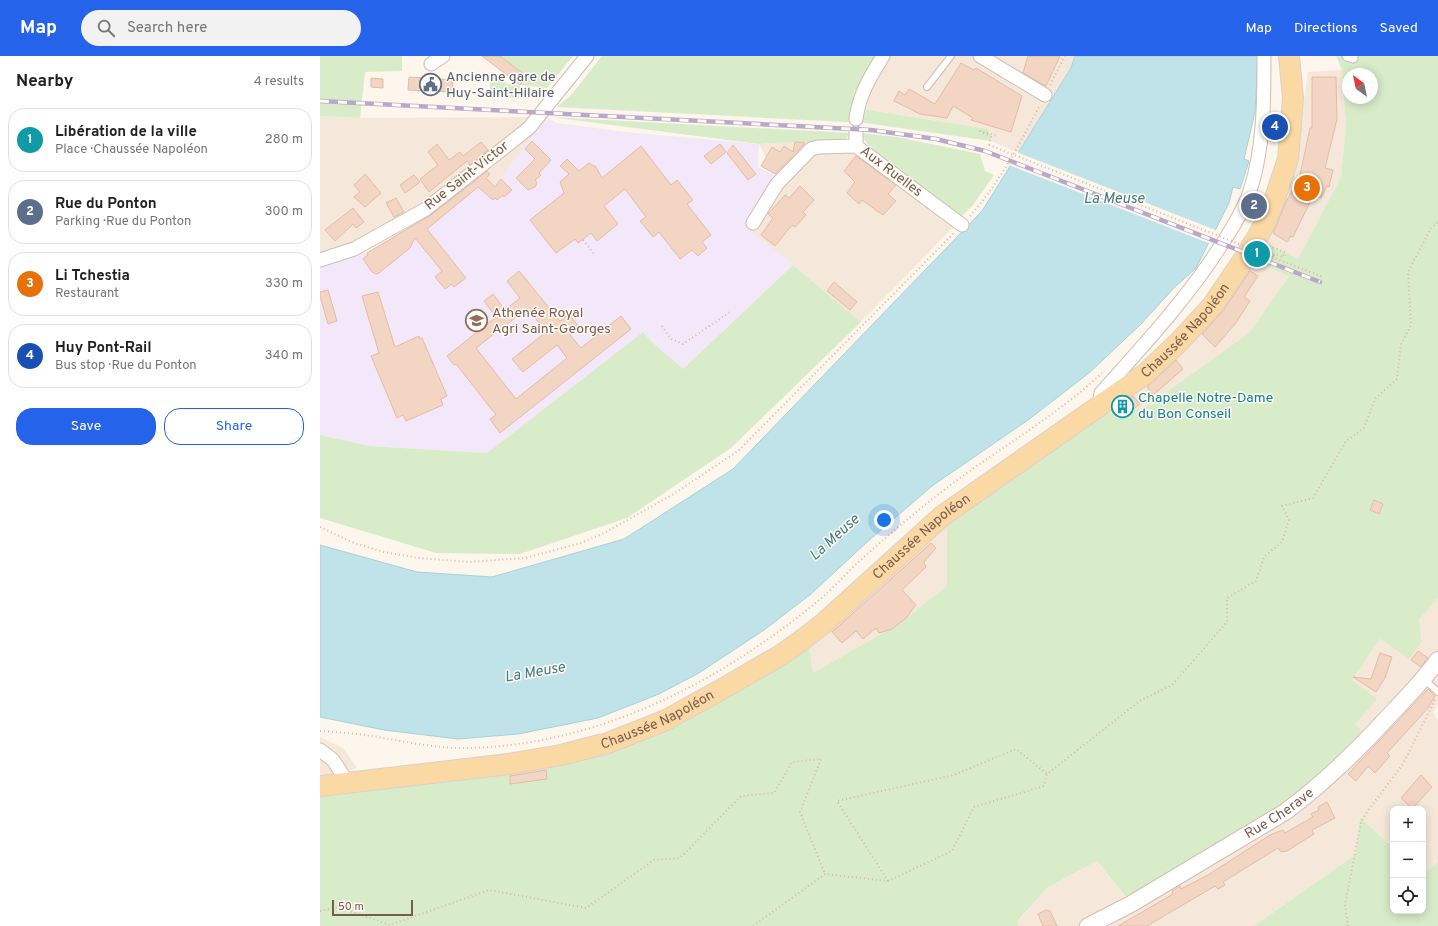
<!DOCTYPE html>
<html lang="en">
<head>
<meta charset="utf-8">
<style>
	body { margin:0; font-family:Overpass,sans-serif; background:#f2f2f2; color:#202124 }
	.controls { position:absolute; right:12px; bottom:12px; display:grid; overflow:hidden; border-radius:8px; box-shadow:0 2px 10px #0003 }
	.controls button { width:36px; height:36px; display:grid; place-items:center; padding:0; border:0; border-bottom:1px solid #e0e0e0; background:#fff; color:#202124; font:20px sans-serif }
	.compass { position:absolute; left:1022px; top:12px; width:36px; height:36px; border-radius:50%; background:#fff; box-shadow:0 2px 10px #0003; rotate:327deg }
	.scale { position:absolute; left:12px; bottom:10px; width:81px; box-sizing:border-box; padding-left:4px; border:2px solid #7a5c4d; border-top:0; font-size:11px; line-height:14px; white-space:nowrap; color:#7a5c4d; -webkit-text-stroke:3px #fffaf3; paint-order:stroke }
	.you { position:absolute; left:564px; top:464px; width:14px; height:14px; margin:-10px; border:3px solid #fff; border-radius:50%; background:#1a73e8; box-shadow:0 0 0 6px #1a73e833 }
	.badge { display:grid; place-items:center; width:26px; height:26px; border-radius:50%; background:#2563eb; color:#fff; font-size:13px; font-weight:700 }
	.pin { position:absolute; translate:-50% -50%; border:2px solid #fff; box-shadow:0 1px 4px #0006 }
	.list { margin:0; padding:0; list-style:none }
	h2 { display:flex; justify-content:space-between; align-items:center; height:52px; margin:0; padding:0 16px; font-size:17px }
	h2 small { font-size:13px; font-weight:400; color:#757577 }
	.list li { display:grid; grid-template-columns:26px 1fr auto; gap:12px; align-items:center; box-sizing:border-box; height:64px; margin:0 8px 8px; padding:0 8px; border:1px solid #e0e0e0; border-radius:16px }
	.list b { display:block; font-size:15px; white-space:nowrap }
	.list p { margin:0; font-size:13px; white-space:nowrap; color:#757577 }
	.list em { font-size:13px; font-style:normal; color:#757577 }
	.actions { display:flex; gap:8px; padding:12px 16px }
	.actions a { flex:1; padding:9px 0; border:1px solid #2563eb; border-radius:16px; text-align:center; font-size:14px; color:#2563eb }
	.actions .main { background:#2563eb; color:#fff }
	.icon { flex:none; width:22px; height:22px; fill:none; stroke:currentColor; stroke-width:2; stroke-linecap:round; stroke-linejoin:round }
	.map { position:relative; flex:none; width:1118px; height:870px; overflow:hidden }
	header { display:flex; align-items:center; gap:24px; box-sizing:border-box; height:56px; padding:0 20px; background:#2563eb; color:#fff }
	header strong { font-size:19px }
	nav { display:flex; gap:22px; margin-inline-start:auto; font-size:14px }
	.search { width:280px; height:36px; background:#f2f2f2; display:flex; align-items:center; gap:10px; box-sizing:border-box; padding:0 14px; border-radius:22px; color:#757577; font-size:15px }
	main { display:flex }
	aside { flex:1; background:#fff }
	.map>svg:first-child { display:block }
	.residential { fill:#f5e8da }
	.education { fill:#f3e8fa }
	.green { fill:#d8ecc9; fill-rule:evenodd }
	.water { fill:#bfe3e8; stroke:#a5d3da }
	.pier { fill:#fdf6ec }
	.building { fill:#f3d5c3; stroke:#e6bba3; fill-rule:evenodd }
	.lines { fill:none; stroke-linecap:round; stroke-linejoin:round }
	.service-casing { stroke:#d1beb0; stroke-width:8 }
	.pedestrian-casing { stroke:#d1beb0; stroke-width:11 }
	.minor-casing { stroke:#d1beb0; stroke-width:15 }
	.tertiary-casing { stroke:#d1beb0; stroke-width:18 }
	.primary-casing { stroke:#dad1cd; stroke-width:22 }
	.path { stroke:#d9b8a5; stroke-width:2; stroke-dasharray:1 3; stroke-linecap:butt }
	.service { stroke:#fff; stroke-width:6 }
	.pedestrian { stroke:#fff; stroke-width:9 }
	.minor { stroke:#fff; stroke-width:13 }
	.tertiary { stroke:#fff; stroke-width:16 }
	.primary { stroke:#fbd9a5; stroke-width:20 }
	.rail-casing { stroke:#b9a8c9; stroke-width:4.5 }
	.rail { stroke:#fffaf3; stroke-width:3; stroke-dasharray:9; stroke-linecap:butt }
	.path-bridge { stroke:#d9b8a5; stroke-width:2; stroke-dasharray:1 3; stroke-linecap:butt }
	.labels { text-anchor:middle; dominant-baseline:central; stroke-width:3; stroke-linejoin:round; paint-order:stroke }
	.service-label { font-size:14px; fill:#4e5e75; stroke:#fffaf3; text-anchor:start }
	.street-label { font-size:14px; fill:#7a5c4d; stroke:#fffaf3 }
	.education-label { font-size:14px; fill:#785e54; stroke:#fffaf3; text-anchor:start }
	.culture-label { font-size:14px; fill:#0d838f; stroke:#fffaf3; text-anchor:start }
	.water-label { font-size:15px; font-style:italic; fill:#437c86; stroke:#fffaf3 }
</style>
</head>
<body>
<header>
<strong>Map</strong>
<div class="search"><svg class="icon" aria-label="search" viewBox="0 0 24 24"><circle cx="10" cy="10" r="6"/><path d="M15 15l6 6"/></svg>Search here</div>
<nav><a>Map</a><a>Directions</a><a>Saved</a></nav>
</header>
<main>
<aside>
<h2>Nearby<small>4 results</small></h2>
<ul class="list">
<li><span class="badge" style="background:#0f9aa8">1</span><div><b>Libération de la ville</b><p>Place · Chaussée Napoléon</p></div><em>280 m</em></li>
<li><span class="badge" style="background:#5c6f8a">2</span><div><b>Rue du Ponton</b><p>Parking · Rue du Ponton</p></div><em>300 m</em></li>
<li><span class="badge" style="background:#e8710a">3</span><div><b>Li Tchestia</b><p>Restaurant</p></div><em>330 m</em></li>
<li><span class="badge" style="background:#1a4fb4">4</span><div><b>Huy Pont-Rail</b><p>Bus stop · Rue du Ponton</p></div><em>340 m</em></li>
</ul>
<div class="actions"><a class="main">Save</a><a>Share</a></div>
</aside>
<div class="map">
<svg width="1118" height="870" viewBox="0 0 1118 870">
	<rect width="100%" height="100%" fill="#fdf6ec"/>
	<!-- residential -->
	<g class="residential">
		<path d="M 556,0 L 755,0 L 751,12 L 699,97 L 671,85 L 669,73 L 542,53 L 531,62 L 533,39 Z"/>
		<path d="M 1022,14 L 1026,71 L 1021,121 L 978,203 L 944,186 L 975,105 L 988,16 Z"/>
		<path d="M 0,60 L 40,62 L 227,61 L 175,131 L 161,117 L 0,209 Z"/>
		<path d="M 474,86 L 488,87 L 498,94 L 541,94 L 638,166 L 541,266 L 473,209 L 423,170 L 456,120 L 439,88 Z"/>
		<path d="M 928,203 L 969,220 L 929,277 L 830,348 L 798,362 L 784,352 Z"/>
		<path d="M 627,464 L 627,530 L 577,569 L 492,618 L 489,592 Z"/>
		<path d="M 1118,542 L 1118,649 L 1113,656 L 1118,664 L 1118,806 L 1103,819 L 1103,753 L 1073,753 L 1073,792 L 1040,761 L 1036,798 L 934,870 L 699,870 L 697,867 L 728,831 L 777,805 L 810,848 L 1048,681 L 1035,668 L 1032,624 L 1060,583 L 1089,603 L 1102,586 L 1099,564 Z"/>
		<path d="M 0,681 L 23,692 L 37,712 L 0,724 Z"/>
	</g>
	<!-- education -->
	<path class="education" d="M 227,61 L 237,67 L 306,76 L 439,88 L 438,111 L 456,120 L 424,170 L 473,209 L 363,313 L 331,285 L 323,276 L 167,397 L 49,390 L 0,379 L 0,210 L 37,197 L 47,197 L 102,162 L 161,117 L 175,130 Z"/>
	<!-- green -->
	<g class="green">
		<path d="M 0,0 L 82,0 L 82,15 L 45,16 L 40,62 L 0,60 Z"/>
		<path d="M 180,0 L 253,0 L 227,32 L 200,29 L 206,20 Z"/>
		<path d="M 282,0 L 556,0 L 533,39 L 532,62 L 542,53 L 669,73 L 671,85 L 545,67 L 237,51 L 252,38 Z"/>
		<path d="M 1016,0 L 1118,0 L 1118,542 L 1099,564 L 1102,586 L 1089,603 L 1060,583 L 1032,624 L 1057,643 L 1035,668 L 1049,682 L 1003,726 L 811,848 L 777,805 L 728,831 L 697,866 L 699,870 L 0,870 L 0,739 L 227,711 L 489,591 L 493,617 L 577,569 L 627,530 L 627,464 L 784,352 L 798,362 L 830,348 L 929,277 L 969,220 L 928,203 L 944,186 L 978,203 L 1021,121 L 1026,71 L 1022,14 ZM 1028,18 L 1052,18 L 1052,42 L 1028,42 Z"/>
		<path d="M 171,17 L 181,19 L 180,26 L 201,30 L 199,42 L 169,39 Z"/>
		<path d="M 230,61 L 530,77 L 522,88 L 474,86 L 439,88 Z"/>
		<path d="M 540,77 L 577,81 L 660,98 L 665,115 L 674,119 L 653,149 L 642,160 L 635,159 L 552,95 Z"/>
		<path d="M 473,209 L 541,266 L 411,392 L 307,462 L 200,498 L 116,497 L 0,462 L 0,379 L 49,390 L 167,397 L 323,276 L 331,285 L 363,313 Z"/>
		<path d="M 1040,761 L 1073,792 L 1073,855 L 1103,855 L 1103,819 L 1118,806 L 1118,870 L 934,870 L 1036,798 Z"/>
	</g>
	<!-- water -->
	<path class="water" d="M 755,0 L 938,0 L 935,56 L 924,103 L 929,105 L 920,133 L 913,131 L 909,147 L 876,212 L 854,232 L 820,269 L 769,317 L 708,364 L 612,430 L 546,487 L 491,538 L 444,574 L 379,617 L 339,638 L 278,662 L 198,678 L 138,683 L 64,674 L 0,661 L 0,489 L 97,516 L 172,521 L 304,483 L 413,413 L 662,155 L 751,12 Z"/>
	<!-- pier -->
	<path class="pier" d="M 697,96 L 699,97 L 898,175 L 891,188 L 689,109 Z"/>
	<!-- building -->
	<g class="building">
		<path d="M 162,0 L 180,0 L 206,20 L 200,29 Z"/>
		<path d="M 708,0 L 740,0 L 726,30 L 703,17 Z"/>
		<path d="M 641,7 L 654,14 L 656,12 L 702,40 L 691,76 L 651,64 L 653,62 L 633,50 L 627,62 L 600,58 L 574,45 L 579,35 L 585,39 L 589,33 L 615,48 Z"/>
		<path d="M 89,21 L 133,24 L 132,36 L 88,34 Z"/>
		<path d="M 992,21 L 1016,21 L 1017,63 L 1005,112 L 1013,114 L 1009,131 L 1007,130 L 1001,142 L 994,138 L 973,181 L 971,180 L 967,186 L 953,177 L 966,146 L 980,119 L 990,72 L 992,72 Z"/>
		<path d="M 51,22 L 63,23 L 63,32 L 51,31 Z"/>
		<path d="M 212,85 L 231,104 L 219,117 L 221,119 L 215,124 L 217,127 L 215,131 L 208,134 L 196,122 L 215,103 L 205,93 Z"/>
		<path d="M 161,86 L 168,94 L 150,109 L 147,105 L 109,136 L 100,123 L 118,109 L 108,96 L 117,88 L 129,104 L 140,96 L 143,100 Z"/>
		<path d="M 475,86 L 485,87 L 455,118 L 441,110 L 452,91 L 460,96 L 464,90 L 473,96 Z"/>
		<path d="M 400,88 L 406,96 L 391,108 L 384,100 Z"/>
		<path d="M 413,89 L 436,118 L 428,124 L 407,97 Z"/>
		<path d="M 321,90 L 351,129 L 357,124 L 373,144 L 367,148 L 391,179 L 382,186 L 387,192 L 378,200 L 372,194 L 360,203 L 339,176 L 333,181 L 320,165 L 326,161 L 305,133 L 284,150 L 298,168 L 277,185 L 271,177 L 258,187 L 255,183 L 236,197 L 210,164 L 244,137 L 240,126 L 249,118 L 240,110 L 247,103 L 259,115 L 269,107 L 276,111 L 282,122 Z"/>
		<path d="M 536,100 L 576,129 L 568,138 L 576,145 L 563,159 L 542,144 L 539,148 L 527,137 L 535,126 L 524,115 Z"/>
		<path d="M 167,115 L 170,118 L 166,122 L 175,131 L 181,123 L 192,134 L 184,141 L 183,139 L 177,144 L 175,142 L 173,144 L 158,131 L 107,173 L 146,222 L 134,231 L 132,228 L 125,233 L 115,221 L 122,215 L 95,182 L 90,192 L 59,217 L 56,218 L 52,216 L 43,203 L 48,199 L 47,197 L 111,159 Z"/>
		<path d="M 45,118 L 61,137 L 45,151 L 34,141 L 40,136 L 34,129 Z"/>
		<path d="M 94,119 L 100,126 L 85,137 L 80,129 Z"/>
		<path d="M 480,130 L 494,144 L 483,156 L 486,159 L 475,171 L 472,169 L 455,190 L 441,179 L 453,162 L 448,158 L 465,139 L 469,142 Z"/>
		<path d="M 76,142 L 84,156 L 74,161 L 66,147 Z"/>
		<path d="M 33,152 L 44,166 L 36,172 L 33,168 L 15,185 L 5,174 Z"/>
		<path d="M 199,215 L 240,265 L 249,258 L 259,271 L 250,279 L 261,292 L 301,260 L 311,273 L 180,377 L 170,363 L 176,359 L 136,308 L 134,309 L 127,300 L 176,261 L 164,245 L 173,238 L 185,254 L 200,242 L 187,225 ZM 207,252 L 226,276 L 192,303 L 203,316 L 237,289 L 247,302 L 196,343 L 156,292 L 184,270 L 184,271 Z"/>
		<path d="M 930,215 L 938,220 L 924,241 L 930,245 L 915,268 L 895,291 L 882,278 L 902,256 Z"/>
		<path d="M 514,226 L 537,246 L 530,254 L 507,235 Z"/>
		<path d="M 8,234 L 17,265 L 8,268 L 0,240 L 0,236 Z"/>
		<path d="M 58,236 L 75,291 L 99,280 L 100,283 L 102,282 L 127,340 L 121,343 L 123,349 L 86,365 L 83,359 L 77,362 L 51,300 L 59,297 L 42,240 Z"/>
		<path d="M 856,304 L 863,313 L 833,339 L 827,331 Z"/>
		<path d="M 813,340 L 820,348 L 812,354 L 810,352 L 793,354 Z"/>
		<path d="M 1054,444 L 1063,448 L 1059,458 L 1050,454 Z"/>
		<path d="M 611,487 L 616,492 L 604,506 L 606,511 L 582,534 L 596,549 L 586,562 L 572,573 L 559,577 L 556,572 L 543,583 L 536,575 L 522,587 L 512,576 Z"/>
		<path d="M 1098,595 L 1108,602 L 1101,611 L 1091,604 Z"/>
		<path d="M 1060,597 L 1072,601 L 1065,622 L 1056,636 L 1033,621 L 1051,623 Z"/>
		<path d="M 1108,633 L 1115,640 L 1108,652 L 1067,697 L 1070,700 L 1055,717 L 1048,710 L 1036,725 L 1028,718 Z"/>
		<path d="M 226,714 L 227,723 L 190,728 L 190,720 Z"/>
		<path d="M 1101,719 L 1112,731 L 1092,753 L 1081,742 Z"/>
		<path d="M 1007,746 L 1015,762 L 992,774 L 994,778 L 967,795 L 961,796 L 958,792 L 903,826 L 905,829 L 898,833 L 895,830 L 827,870 L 798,870 L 853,838 L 852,835 L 860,830 L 861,833 L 888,819 L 950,779 L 963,774 L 965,777 L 993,761 L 991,758 L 999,754 L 998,751 Z"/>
		<path d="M 726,854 L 730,855 L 737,870 L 723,870 L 718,858 Z"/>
	</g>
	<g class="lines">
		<defs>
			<g id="service">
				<path d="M 607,31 L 631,0"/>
				<path d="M 1104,623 L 1118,636"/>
			</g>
			<path id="pedestrian" d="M 1027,0 L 1033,2 L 1033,0"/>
			<g id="minor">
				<path d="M 660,0 L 725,39"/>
				<path d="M 111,8 L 123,0"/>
				<path d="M 536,63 C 539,38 551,20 563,0"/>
				<path d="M 536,77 L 536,90"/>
				<path d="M 433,167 L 457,128 L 491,93 L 498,91 L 536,90 L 642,169"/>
				<path d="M 0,204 L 34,193 L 106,153 L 209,72 L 267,0"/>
				<path d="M 779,349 L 781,337 C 822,291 864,246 898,194 C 910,176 923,156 930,135 C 944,92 944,45 944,0"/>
				<path d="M 0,694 L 13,704 L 28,727"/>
			</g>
			<g id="tertiary">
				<path id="s1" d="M 768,870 L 811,848 L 965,756 C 1003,728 1036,696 1068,661 C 1085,643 1103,625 1118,604"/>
			</g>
			<g id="primary">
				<path id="s2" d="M 0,730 L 189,708 L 241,699 L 288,687 L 346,664 L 402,633 L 461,599 L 482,584 L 504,567 L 622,460 L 825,318 L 860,285 L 892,250 L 924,203 L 942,173 L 954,145 L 968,103 L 973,42 L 969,0"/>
			</g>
		</defs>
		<!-- service casing -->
		<use href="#service" class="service-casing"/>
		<!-- pedestrian casing -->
		<use href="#pedestrian" class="pedestrian-casing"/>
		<!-- minor casing -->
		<use href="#minor" class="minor-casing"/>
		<!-- tertiary casing -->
		<use href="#tertiary" class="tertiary-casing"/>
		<!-- primary casing -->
		<use href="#primary" class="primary-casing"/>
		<!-- path -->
		<g class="path">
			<path d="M 730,29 L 745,0"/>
			<path d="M 669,89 L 671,81 L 660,75 L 677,80"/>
			<path d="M 650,160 C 679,127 700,88 720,49"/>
			<path d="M 263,184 L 274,198"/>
			<path d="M 949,190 L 965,196 L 963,201 L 955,198 L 952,201"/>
			<path d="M 952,201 L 1003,221"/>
			<path d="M 342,270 L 351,283 L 363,288 L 410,256"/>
			<path d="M 0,471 L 34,487 L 64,496 L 98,502 L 149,506 L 205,502 L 261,487 L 286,476 L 352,439 L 418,395 L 635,176"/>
			<path d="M 0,675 C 15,676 30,677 45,679 C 79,684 114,693 148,692 C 281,689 404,624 504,540 C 514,531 523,521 533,511 C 559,487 587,463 615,441 C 669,398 732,364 782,317"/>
			<path d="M 568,825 L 517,745 L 634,719 L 696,693 L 727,718"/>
			<path d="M 0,855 L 18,851 L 70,869 L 169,834 L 266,852 L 334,804 L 360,802 L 421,740 L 454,737 L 472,706 L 501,703 L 480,756 L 505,818"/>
			<path d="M 433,870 L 505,818 L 568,825 L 632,795 L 654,751 L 724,730 L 727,718 L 821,644 L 852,629 L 907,566 L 907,542 L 936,525 L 944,501 L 962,486 L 969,464 L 962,450 L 993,442 L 1026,385 L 1044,372 L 1055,343 L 1077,323 L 1081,288 L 1091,269 L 1088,216 L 1111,172 L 1118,166"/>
			<path d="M 1028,870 L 1025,849 L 1041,766 L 1049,753 L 1083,708 L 1116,642"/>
		</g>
		<!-- service -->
		<use href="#service" class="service"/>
		<!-- pedestrian -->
		<use href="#pedestrian" class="pedestrian"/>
		<!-- minor -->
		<use href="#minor" class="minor"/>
		<!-- tertiary -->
		<use href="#tertiary" class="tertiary"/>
		<!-- primary -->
		<use href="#primary" class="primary"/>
		<defs>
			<path id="rail" d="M 0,45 L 551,74 L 616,83 L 665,95 L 1000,226"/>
		</defs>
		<!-- rail casing -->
		<use href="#rail" class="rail-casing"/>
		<!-- rail -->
		<use href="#rail" class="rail"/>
		<!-- path-bridge -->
		<path class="path-bridge" d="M 669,89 L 952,201"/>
	</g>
	<!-- icons -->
	<defs>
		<symbol id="civic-ring" viewBox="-11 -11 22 22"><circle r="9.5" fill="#fffaf3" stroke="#5c6f8a" stroke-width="1.5"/><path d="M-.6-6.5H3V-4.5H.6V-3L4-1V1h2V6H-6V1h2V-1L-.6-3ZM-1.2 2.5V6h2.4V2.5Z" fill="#5c6f8a"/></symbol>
		<symbol id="school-ring" viewBox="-11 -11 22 22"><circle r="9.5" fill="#fffaf3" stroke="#8d6e63" stroke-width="1.5"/><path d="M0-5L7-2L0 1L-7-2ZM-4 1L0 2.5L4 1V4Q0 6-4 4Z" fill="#8d6e63"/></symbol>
		<symbol id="building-ring" viewBox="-11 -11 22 22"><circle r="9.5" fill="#fffaf3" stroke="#0f9aa8" stroke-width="1.5"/><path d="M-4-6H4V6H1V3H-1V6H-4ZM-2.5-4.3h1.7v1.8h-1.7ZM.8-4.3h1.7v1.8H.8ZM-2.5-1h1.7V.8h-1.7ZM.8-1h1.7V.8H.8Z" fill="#0f9aa8"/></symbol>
	</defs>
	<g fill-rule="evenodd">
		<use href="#civic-ring" x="98" y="16" width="25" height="25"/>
		<use href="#school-ring" x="144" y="252" width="25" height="25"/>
		<use href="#building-ring" x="790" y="338" width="25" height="25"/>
	</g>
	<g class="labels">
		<!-- service labels -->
		<g class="service-label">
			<text x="126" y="21">Ancienne gare de<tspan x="126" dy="16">Huy-Saint-Hilaire</tspan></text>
		</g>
		<!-- street labels -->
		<g class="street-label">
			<text transform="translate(571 116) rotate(37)">Aux Ruelles</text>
			<text transform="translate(147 120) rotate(-38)">Rue Saint-Victor</text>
			<text stroke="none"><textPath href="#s2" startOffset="1006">Chaussée Napoléon</textPath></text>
			<text stroke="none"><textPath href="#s2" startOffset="670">Chaussée Napoléon</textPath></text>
			<text stroke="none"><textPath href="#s2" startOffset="346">Chaussée Napoléon</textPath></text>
			<text stroke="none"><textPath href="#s1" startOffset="222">Rue Cherave</textPath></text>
		</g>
		<!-- education labels -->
		<g class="education-label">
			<text x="172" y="257">Athenée Royal<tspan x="172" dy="16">Agri Saint-Georges</tspan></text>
		</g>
		<!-- culture labels -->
		<g class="culture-label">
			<text x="818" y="342">Chapelle Notre-Dame<tspan x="818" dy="16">du Bon Conseil</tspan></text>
		</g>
		<!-- water labels -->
		<g class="water-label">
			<text x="794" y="143">La Meuse</text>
			<text transform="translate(515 482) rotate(-42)">La Meuse</text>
			<text transform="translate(215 617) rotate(-10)">La Meuse</text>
		</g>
	</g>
</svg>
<div class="controls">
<button>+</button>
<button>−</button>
<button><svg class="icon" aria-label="locate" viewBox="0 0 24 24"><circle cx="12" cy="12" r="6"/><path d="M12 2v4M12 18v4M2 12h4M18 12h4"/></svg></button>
</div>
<svg class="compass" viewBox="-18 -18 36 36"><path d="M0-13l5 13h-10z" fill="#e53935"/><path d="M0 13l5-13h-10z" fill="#757577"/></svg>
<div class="scale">50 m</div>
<div class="you"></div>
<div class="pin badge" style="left:937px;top:198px;background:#0f9aa8">1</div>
<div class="pin badge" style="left:934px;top:150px;background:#5c6f8a">2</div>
<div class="pin badge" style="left:987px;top:132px;background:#e8710a">3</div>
<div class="pin badge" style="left:955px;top:71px;background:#1a4fb4">4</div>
</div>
</main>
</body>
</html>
